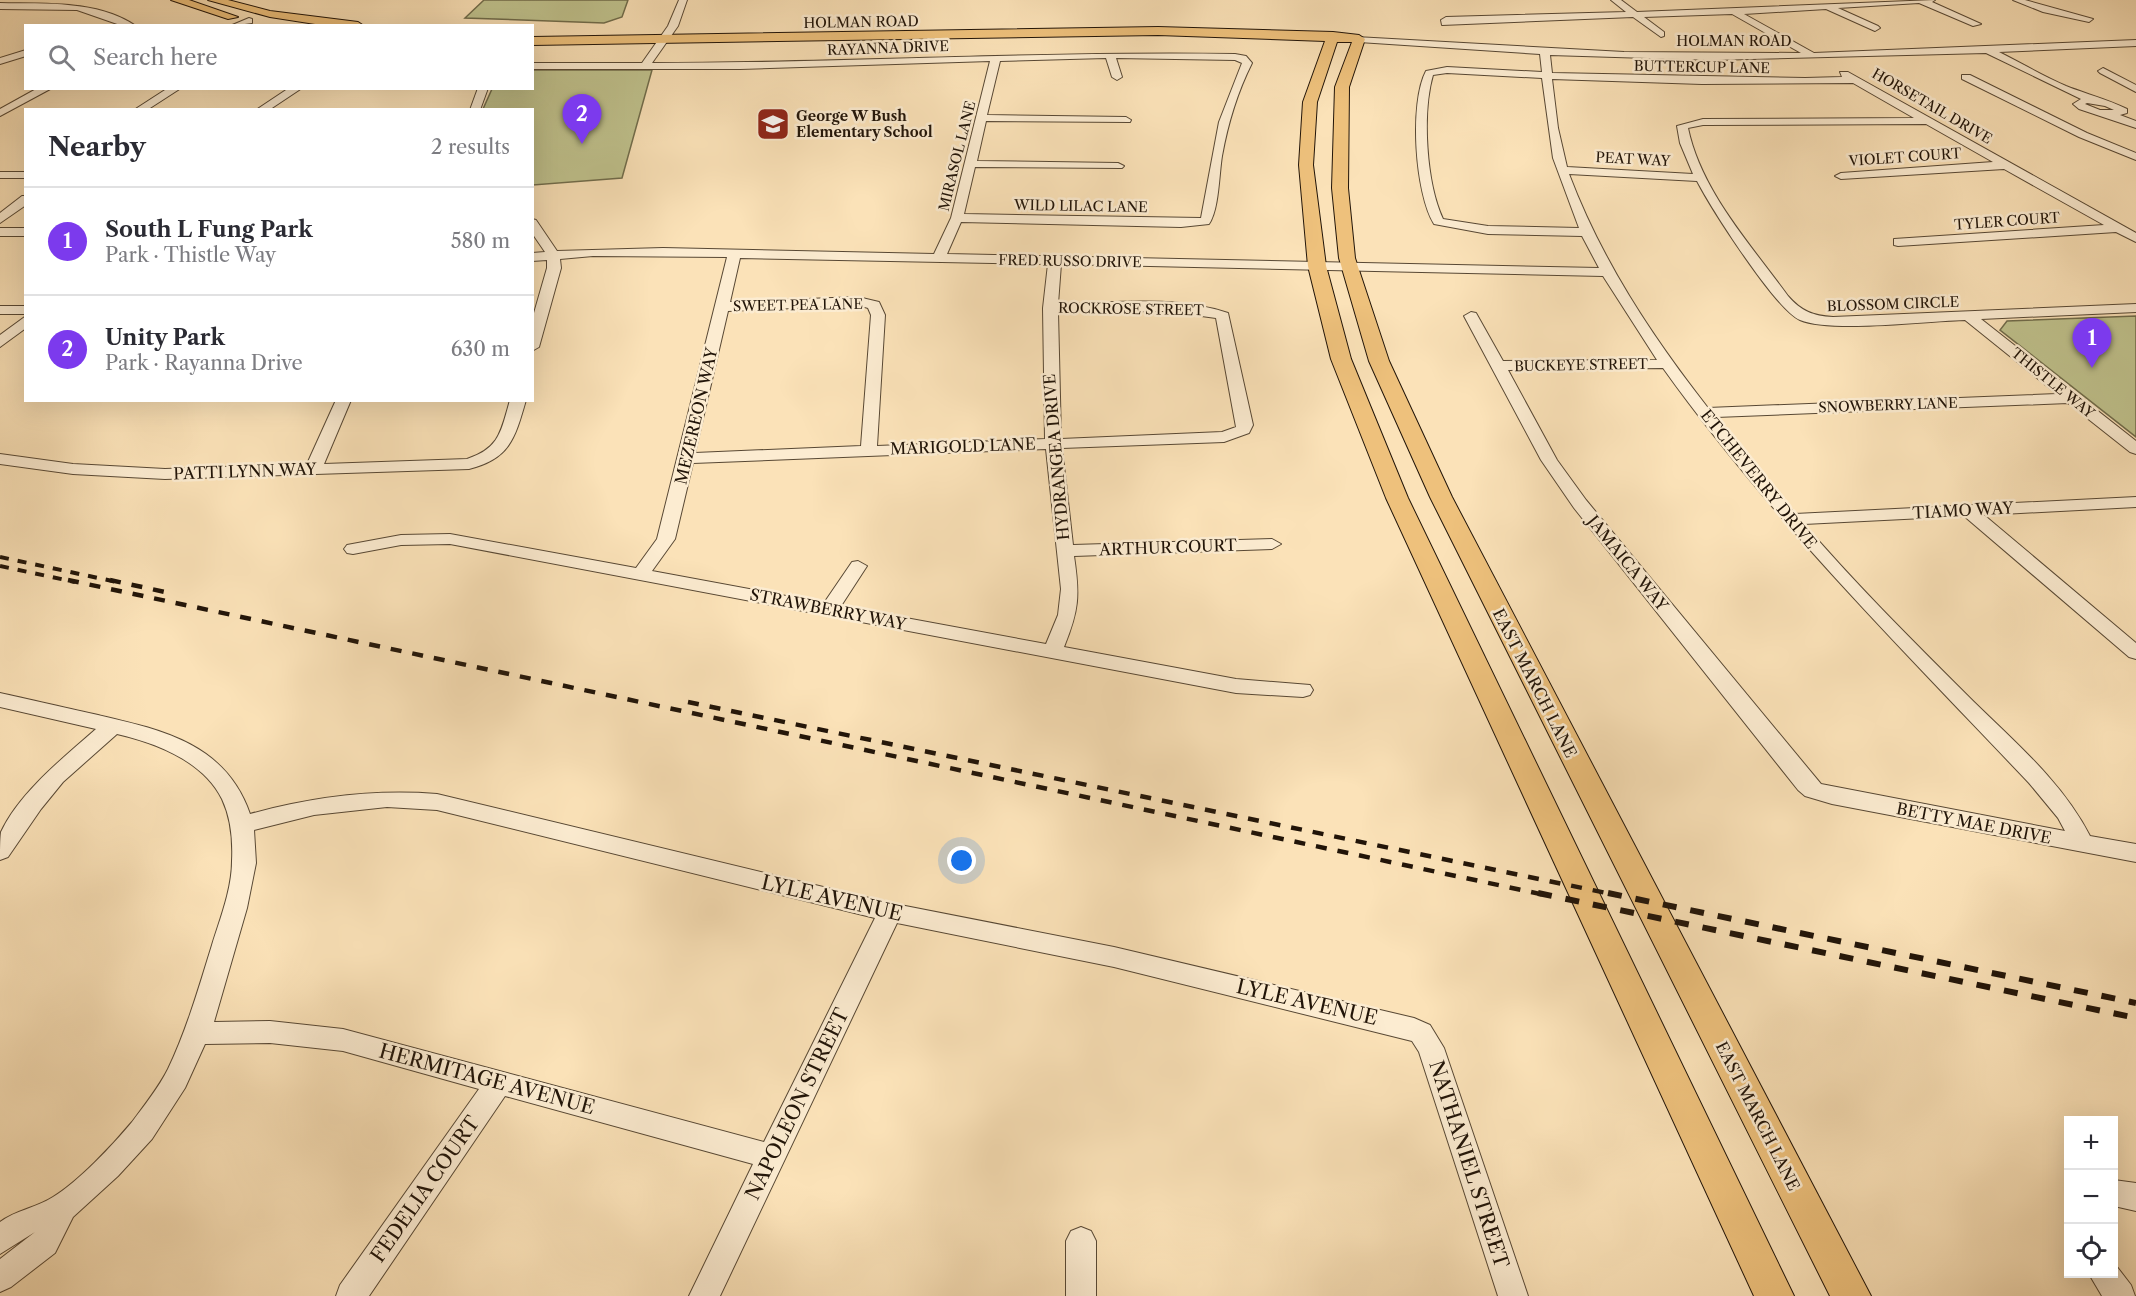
<!DOCTYPE html>
<html lang="en">
<head>
<meta charset="utf-8">
<style>
	body { margin:0; font-family:"Libre Caslon Text",serif; background:#f7f7f7; color:#2b2b33 }
	.controls { position:absolute; right:18px; bottom:18px; display:grid; overflow:hidden; border-radius:0px; box-shadow:0 6px 24px #0002 }
	.controls button { width:54px; height:54px; display:grid; place-items:center; padding:0; border:0; border-bottom:2px solid #e1e1e2; background:#fff; color:#2b2b33; font:30px sans-serif }
	.you { position:absolute; left:962px; top:861px; width:21px; height:21px; margin:-15px; border:4px solid #fff; border-radius:50%; background:#1a73e8; box-shadow:0 0 0 9px #1a73e833 }
	.badge { display:grid; place-items:center; width:39px; height:39px; border-radius:50%; background:#7c3aed; color:#fff; font-size:20px; font-weight:700 }
	.pin { position:absolute; translate:-50% -50px; filter:drop-shadow(0 2px 3px #0008) }
	.pin::after { content:''; position:absolute; top:32px; width:21px; height:18px; background:inherit; clip-path:polygon(0 0,100% 0,50% 100%) }
	.list { margin:0; padding:0; list-style:none }
	h2 { display:flex; justify-content:space-between; align-items:center; height:78px; margin:0; padding:0 24px; font-size:26px }
	h2 small { font-size:20px; font-weight:400; color:#7c7c81 }
	.list li { display:grid; grid-template-columns:39px 1fr auto; gap:18px; align-items:center; box-sizing:border-box; height:108px; padding:0 24px; border-top:2px solid #e1e1e2 }
	.list b { display:block; font-size:22px; white-space:nowrap }
	.list p { margin:0; font-size:20px; white-space:nowrap; color:#7c7c81 }
	.list em { font-size:20px; font-style:normal; color:#7c7c81 }
	.icon { flex:none; width:33px; height:33px; fill:none; stroke:currentColor; stroke-width:2; stroke-linecap:round; stroke-linejoin:round }
	.map { position:relative; flex:none; width:2136px; height:1296px; overflow:hidden }
	.search { position:absolute; background:#fff; box-shadow:0 6px 24px #0002; left:24px; top:24px; width:510px; height:66px; display:flex; align-items:center; gap:15px; box-sizing:border-box; padding:0 21px; border-radius:0px; color:#7c7c81; font-size:22px }
	.panel { position:absolute; background:#fff; box-shadow:0 6px 24px #0002; left:24px; top:108px; width:510px; height:294px; border-radius:0px }
	.map>svg:first-child { display:block }
	.green { fill:#c0c38e; stroke:#706c4b; stroke-width:1.5 }
	.lines { fill:none; stroke-linecap:round; stroke-linejoin:round }
	.minor-casing { stroke:#584834; stroke-width:2 }
	.major-casing { stroke:#211408; stroke-width:2 }
	.minor { fill:#fcecd1; fill-rule:evenodd }
	.major { fill:#eec17c; fill-rule:evenodd }
	.rail-far2 { stroke:#211408; stroke-width:4; stroke-dasharray:9 9; stroke-linecap:butt }
	.rail-far1 { stroke:#211408; stroke-width:4.5; stroke-dasharray:11 11; stroke-linecap:butt }
	.rail { stroke:#211408; stroke-width:6; stroke-dasharray:14 14; stroke-linecap:butt }
	.labels { text-anchor:middle; dominant-baseline:central; stroke-width:5; stroke-linejoin:round; paint-order:stroke }
	.far-street-label { font-size:14px; fill:#211408; stroke:#fcecd1 }
	.far-poi-label { font-size:14px; font-weight:bold; fill:#211408; stroke:#fcecd1; text-anchor:start }
	.street-label { font-size:16px; fill:#211408; stroke:#fcecd1 }
	.near-street-label { font-size:20px; fill:#211408; stroke:#fcecd1 }
</style>
</head>
<body>
<div class="map">
<svg width="2136" height="1296" viewBox="0 0 2136 1296">
	<rect width="100%" height="100%" fill="#fbe2b8"/>
	<filter id="stains"><feTurbulence type="fractalNoise" baseFrequency=".00333" numOctaves="4"/><feColorMatrix values="0 0 0 0 .2 0 0 0 0 .09 0 0 0 0 .02 0 0 0 .5 -.17"/></filter>
	<radialGradient id="worn" r=".72"><stop offset=".6" stop-color="#630" stop-opacity="0"/><stop offset="1" stop-color="#630" stop-opacity=".3"/></radialGradient>
	<!-- green -->
	<g class="green">
		<path d="M 484,0 L 628,0 L 622,17 L 604,23 L 465,18 Z"/>
		<path d="M 533,70 L 652,70 L 622,178 L 533,185 L 532,110 L 483,109 L 492,89 L 532,88 Z"/>
		<path d="M 2136,316 L 2136,437 L 2000,330 L 2007,321 Z"/>
	</g>
	<g class="lines">
		<defs>
			<g id="minor">
				<path d="M 679,0 L 687,0 L 678,26 L 652,63 C 847,63 1040,51 1235,54 L 1246,56 L 1252,63 C 1237,93 1228,123 1222,156 C 1219,174 1219,210 1209,224 L 1181,227 L 961,222 L 947,254 L 1599,268 L 1582,236 L 1488,234 L 1434,224 C 1415,193 1409,103 1426,71 L 1447,67 L 1542,72 L 1540,54 L 1359,42 L 1356,41 L 1356,37 L 1624,52 L 1801,53 L 1732,14 L 1644,17 L 1664,32 L 1664,36 L 1661,37 L 1633,17 L 1442,25 L 1441,20 L 1446,17 L 1626,12 L 1611,0 L 1621,0 L 1637,12 L 1935,0 L 1932,2 L 1981,24 L 1973,26 L 1919,3 L 1838,8 L 1878,26 L 1880,28 L 1875,31 L 1826,9 L 1744,14 L 1814,53 L 2136,40 L 2136,46 L 1999,52 C 2021,63 2043,76 2066,86 C 2086,94 2107,99 2127,109 L 2127,113 L 2120,115 L 2136,121 L 2136,128 L 2079,109 L 2073,104 L 2081,99 L 1986,53 L 1713,60 L 1550,55 L 1552,73 L 1805,78 L 1842,77 L 1840,72 L 1848,72 L 2136,233 L 2136,242 L 2116,232 L 1898,246 L 1894,245 L 1894,239 L 2104,225 L 2004,169 L 1841,179 L 1835,176 L 1841,173 L 1993,162 L 1926,124 L 1703,125 L 1688,128 C 1701,191 1751,245 1788,296 C 1801,311 1813,316 1833,317 L 2136,304 L 2136,312 L 1981,319 L 2136,441 L 2136,454 L 2130,452 L 2068,403 L 1716,417 L 1795,514 L 2136,497 L 2136,507 L 1984,515 L 2136,643 L 2136,659 L 2129,657 L 1964,516 L 1804,524 C 1857,586 1916,644 1974,702 C 2016,743 2063,783 2090,836 L 2136,844 L 2136,862 L 1832,804 L 1805,796 L 1798,790 L 1574,508 L 1541,460 L 1464,316 L 1471,312 L 1476,313 L 1503,361 L 1657,360 L 1603,276 L 1061,264 L 1058,304 C 1114,303 1174,295 1228,313 L 1253,425 L 1249,433 L 1224,442 L 1062,448 L 1073,545 L 1272,539 L 1281,544 L 1272,549 L 1074,556 C 1080,596 1079,610 1064,647 L 1236,679 L 1310,685 L 1313,690 L 1310,695 L 1303,697 L 1236,693 L 450,544 L 401,545 L 353,554 L 347,553 L 344,549 L 347,545 L 401,535 L 450,534 L 636,568 L 657,539 L 727,257 L 593,256 L 560,259 L 561,268 L 539,347 L 532,351 L 532,320 L 547,268 L 547,260 L 532,261 L 532,253 L 545,252 L 532,233 L 532,219 L 536,220 L 557,251 L 663,248 L 934,254 L 951,218 L 990,61 L 740,69 L 532,69 L 532,63 L 642,63 L 668,26 ZM 1106,58 L 1112,77 L 1117,80 L 1122,77 L 1116,58 L 1235,60 L 1242,63 L 1219,122 L 1201,218 L 964,214 L 975,167 L 1122,168 L 1124,166 L 1118,163 L 977,161 L 986,121 L 1130,122 L 1131,120 L 1126,117 L 987,115 L 1000,61 ZM 1447,73 L 1542,78 L 1553,158 L 1579,228 L 1488,226 L 1443,219 C 1426,182 1422,113 1433,75 ZM 1552,79 L 1702,84 L 1853,83 L 1914,118 L 1703,119 L 1677,126 L 1680,143 L 1693,174 L 1567,167 L 1558,128 ZM 2087,103 L 2105,106 L 2114,110 L 2100,110 L 2085,104 ZM 1569,174 L 1697,181 C 1711,208 1776,310 1800,320 C 1831,333 1927,321 1965,320 L 2057,394 L 1708,408 C 1651,335 1602,261 1569,174 ZM 740,258 L 1048,264 L 1043,308 L 1045,439 L 877,446 L 885,315 L 879,302 L 858,297 L 730,302 ZM 858,305 L 868,308 L 871,315 L 861,446 L 695,453 L 728,311 ZM 1165,311 L 1216,318 L 1236,427 L 1222,432 L 1061,439 L 1058,312 ZM 1663,368 C 1771,519 1902,649 2029,783 L 2058,818 L 2065,831 L 1821,784 L 1586,500 L 1557,460 L 1508,370 ZM 1046,449 L 1061,589 L 1058,615 L 1046,644 L 841,606 L 867,566 L 858,561 L 852,562 L 824,603 L 652,571 L 675,539 L 693,463 Z"/>
				<path d="M 2013,0 L 2025,0 L 2093,19 L 2089,22 L 2043,12 Z"/>
				<path d="M 0,3 C 45,4 97,0 136,26 L 123,26 L 77,10 L 0,9 Z"/>
				<path d="M 249,18 L 252,19 L 252,23 L 230,26 Z"/>
				<path d="M 26,50 L 26,56 L 0,64 L 0,58 Z"/>
				<path d="M 2103,68 L 2136,85 L 2136,92 L 2100,73 L 2098,71 Z"/>
				<path d="M 1962,75 L 1970,75 L 2087,133 L 2136,153 L 2136,160 L 2079,137 L 1962,79 Z"/>
				<path d="M 38,88 L 52,88 L 0,116 L 0,109 Z"/>
				<path d="M 168,88 L 181,88 L 147,110 L 134,110 Z"/>
				<path d="M 289,88 L 302,88 L 269,110 L 256,110 Z"/>
				<path d="M 478,88 L 488,88 L 480,110 L 470,110 Z"/>
				<rect x="0" y="172" width="26" height="6"/>
				<path d="M 22,196 L 26,196 L 26,205 L 0,223 L 0,213 Z"/>
				<rect x="0" y="228" width="26" height="8"/>
				<rect x="0" y="306" width="26" height="8"/>
				<path d="M 26,316 L 26,328 L 0,347 L 0,335 Z"/>
				<path d="M 336,400 L 351,400 L 324,464 L 467,459 C 500,448 501,431 510,400 L 526,400 C 515,438 510,459 469,469 L 165,479 L 73,474 L 0,464 L 0,454 L 73,464 L 165,469 L 307,464 Z"/>
				<path d="M 0,693 C 33,700 65,708 98,715 C 163,730 226,744 250,814 C 312,797 373,789 437,794 L 890,903 L 1114,947 L 1414,1018 L 1430,1025 L 1444,1048 L 1528,1296 L 1498,1296 L 1419,1052 L 1412,1041 L 1114,967 L 897,923 L 720,1296 L 689,1296 L 753,1164 L 505,1096 L 369,1296 L 336,1296 L 340,1285 L 479,1089 L 343,1051 L 270,1043 L 205,1044 L 185,1088 L 152,1139 L 118,1176 L 73,1217 L 55,1253 L 11,1287 L 0,1292 L 0,1259 L 35,1232 L 0,1254 L 0,1222 C 16,1210 36,1208 53,1197 C 78,1182 113,1145 132,1122 C 144,1106 159,1087 168,1069 C 187,1029 199,987 212,945 C 220,919 232,889 232,861 C 233,840 231,818 222,799 C 203,761 156,743 117,734 L 63,782 L 41,809 L 8,857 L 0,860 C 0,852 0,839 1,832 C 19,793 64,757 96,729 L 0,707 ZM 387,807 L 437,810 L 875,918 L 764,1142 L 343,1029 L 270,1021 L 214,1022 L 247,908 L 256,863 L 254,830 L 314,815 Z"/>
				<path d="M 2114,1180 L 2136,1183 L 2136,1211 L 2114,1206 Z"/>
				<path d="M 1081,1227 L 1091,1231 L 1096,1241 L 1096,1296 L 1066,1296 L 1066,1241 L 1071,1231 Z"/>
				<path d="M 2114,1263 L 2131,1285 L 2135,1296 L 2102,1296 L 2089,1274 L 2114,1274 Z"/>
			</g>
			<g id="major">
				<path d="M 171,0 L 189,0 L 238,17 L 228,19 Z"/>
				<path d="M 208,0 L 228,0 L 270,11 L 358,22 L 364,26 L 328,26 L 270,17 Z"/>
				<path d="M 1158,27 L 1333,32 L 1359,35 L 1365,39 L 1349,87 L 1348,188 L 1355,258 L 1389,361 L 1452,497 L 1871,1296 L 1830,1296 L 1430,497 L 1369,361 L 1339,258 L 1332,188 L 1335,87 L 1352,42 L 1337,42 L 1317,102 L 1313,165 L 1326,266 L 1351,359 L 1408,498 L 1794,1296 L 1754,1296 L 1386,498 L 1331,359 L 1308,266 L 1299,165 L 1303,102 L 1325,41 L 1158,35 L 532,45 L 532,37 Z"/>
			</g>
		</defs>
		<!-- minor casing -->
		<use href="#minor" class="minor-casing"/>
		<!-- major casing -->
		<use href="#major" class="major-casing"/>
		<!-- minor -->
		<use href="#minor" class="minor"/>
		<!-- major -->
		<use href="#major" class="major"/>
		<!-- rail-far2 -->
		<g class="rail-far2">
			<path d="M 0,557 L 117,582"/>
			<path d="M 0,566 L 75,582"/>
		</g>
		<!-- rail-far1 -->
		<g class="rail-far1">
			<path d="M 68,580 L 1545,895"/>
			<path d="M 110,580 L 174,594"/>
			<path d="M 688,702 L 1616,895"/>
		</g>
		<!-- rail -->
		<g class="rail">
			<path d="M 1538,893 L 2136,1018"/>
			<path d="M 1608,893 L 2136,1003"/>
		</g>
	</g>
	<!-- icons -->
	<defs>
		<symbol id="school-square" viewBox="-11 -11 22 22"><rect x="-9" y="-9" width="18" height="18" rx="4" fill="#8f2418" stroke="#fcecd1"/><path d="M0-5L7-2L0 1L-7-2ZM-4 1L0 2.5L4 1V4Q0 6-4 4Z" fill="#fff"/></symbol>
	</defs>
	<g fill-rule="evenodd">
		<use href="#school-square" x="754" y="105" width="38" height="38"/>
	</g>
	<g class="labels">
		<!-- far-street labels -->
		<g class="far-street-label">
			<text transform="translate(861 22) rotate(-1)">HOLMAN ROAD</text>
			<text x="1734" y="41">HOLMAN ROAD</text>
			<text transform="translate(888 48) rotate(-2)">RAYANNA DRIVE</text>
			<text transform="translate(1702 67) rotate(1)">BUTTERCUP LANE</text>
			<text transform="translate(1932 106) rotate(30)">HORSETAIL DRIVE</text>
			<text transform="translate(957 156) rotate(-76)">MIRASOL LANE</text>
			<text transform="translate(1905 157) rotate(-4)">VIOLET COURT</text>
			<text transform="translate(1633 159) rotate(3)">PEAT WAY</text>
			<text transform="translate(1081 206) rotate(1)">WILD LILAC LANE</text>
			<text transform="translate(2007 221) rotate(-4)">TYLER COURT</text>
			<text transform="translate(1070 261) rotate(1)">FRED RUSSO DRIVE</text>
			<text transform="translate(1893 304) rotate(-2)">BLOSSOM CIRCLE</text>
			<text transform="translate(798 305) rotate(-1)">SWEET PEA LANE</text>
			<text transform="translate(1131 309) rotate(1)">ROCKROSE STREET</text>
			<text transform="translate(1581 365) rotate(-1)">BUCKEYE STREET</text>
			<text transform="translate(2053 383) rotate(39)">THISTLE WAY</text>
			<text transform="translate(1888 405) rotate(-2)">SNOWBERRY LANE</text>
		</g>
		<!-- far-poi labels -->
		<g class="far-poi-label">
			<text x="796" y="116">George W Bush<tspan x="796" dy="16">Elementary School</tspan></text>
		</g>
		<!-- street labels -->
		<g class="street-label">
			<text transform="translate(696 416) rotate(-77)">MEZEREON WAY</text>
			<text transform="translate(963 446) rotate(-2)">MARIGOLD LANE</text>
			<text transform="translate(1056 457) rotate(-95)">HYDRANGEA DRIVE</text>
			<text transform="translate(245 471) rotate(-2)">PATTI LYNN WAY</text>
			<text transform="translate(1759 479) rotate(51)">ETCHEVERRY DRIVE</text>
			<text transform="translate(1963 510) rotate(-3)">TIAMO WAY</text>
			<text transform="translate(1168 547) rotate(-2)">ARTHUR COURT</text>
			<text transform="translate(1628 563) rotate(51)">JAMAICA WAY</text>
			<text transform="translate(828 609) rotate(11)">STRAWBERRY WAY</text>
			<text transform="translate(1535 683) rotate(63)">EAST MARCH LANE</text>
			<text transform="translate(1974 823) rotate(11)">BETTY MAE DRIVE</text>
			<text transform="translate(1758 1116) rotate(63)">EAST MARCH LANE</text>
		</g>
		<!-- near-street labels -->
		<g class="near-street-label">
			<text transform="translate(832 898) rotate(13)">LYLE AVENUE</text>
			<text transform="translate(1307 1002) rotate(13)">LYLE AVENUE</text>
			<text transform="translate(487 1079) rotate(15)">HERMITAGE AVENUE</text>
			<text transform="translate(797 1104) rotate(-64)">NAPOLEON STREET</text>
			<text transform="translate(1469 1164) rotate(72)">NATHANIEL STREET</text>
			<text transform="translate(425 1189) rotate(-55)">FEDELIA COURT</text>
		</g>
	</g>
	<rect width="100%" height="100%" filter="url(#stains)"/>
	<rect width="100%" height="100%" fill="url(#worn)"/>
</svg>
<div class="controls">
<button>+</button>
<button>−</button>
<button><svg class="icon" aria-label="locate" viewBox="0 0 24 24"><circle cx="12" cy="12" r="6"/><path d="M12 2v4M12 18v4M2 12h4M18 12h4"/></svg></button>
</div>
<div class="you"></div>
<div class="pin badge" style="left:2092px;top:368px">1</div>
<div class="pin badge" style="left:582px;top:144px">2</div>
<div class="search"><svg class="icon" aria-label="search" viewBox="0 0 24 24"><circle cx="10" cy="10" r="6"/><path d="M15 15l6 6"/></svg>Search here</div>
<section class="panel">
<h2>Nearby<small>2 results</small></h2>
<ul class="list">
<li><span class="badge">1</span><div><b>South L Fung Park</b><p>Park · Thistle Way</p></div><em>580 m</em></li>
<li><span class="badge">2</span><div><b>Unity Park</b><p>Park · Rayanna Drive</p></div><em>630 m</em></li>
</ul>
</section>
</div>
</body>
</html>
